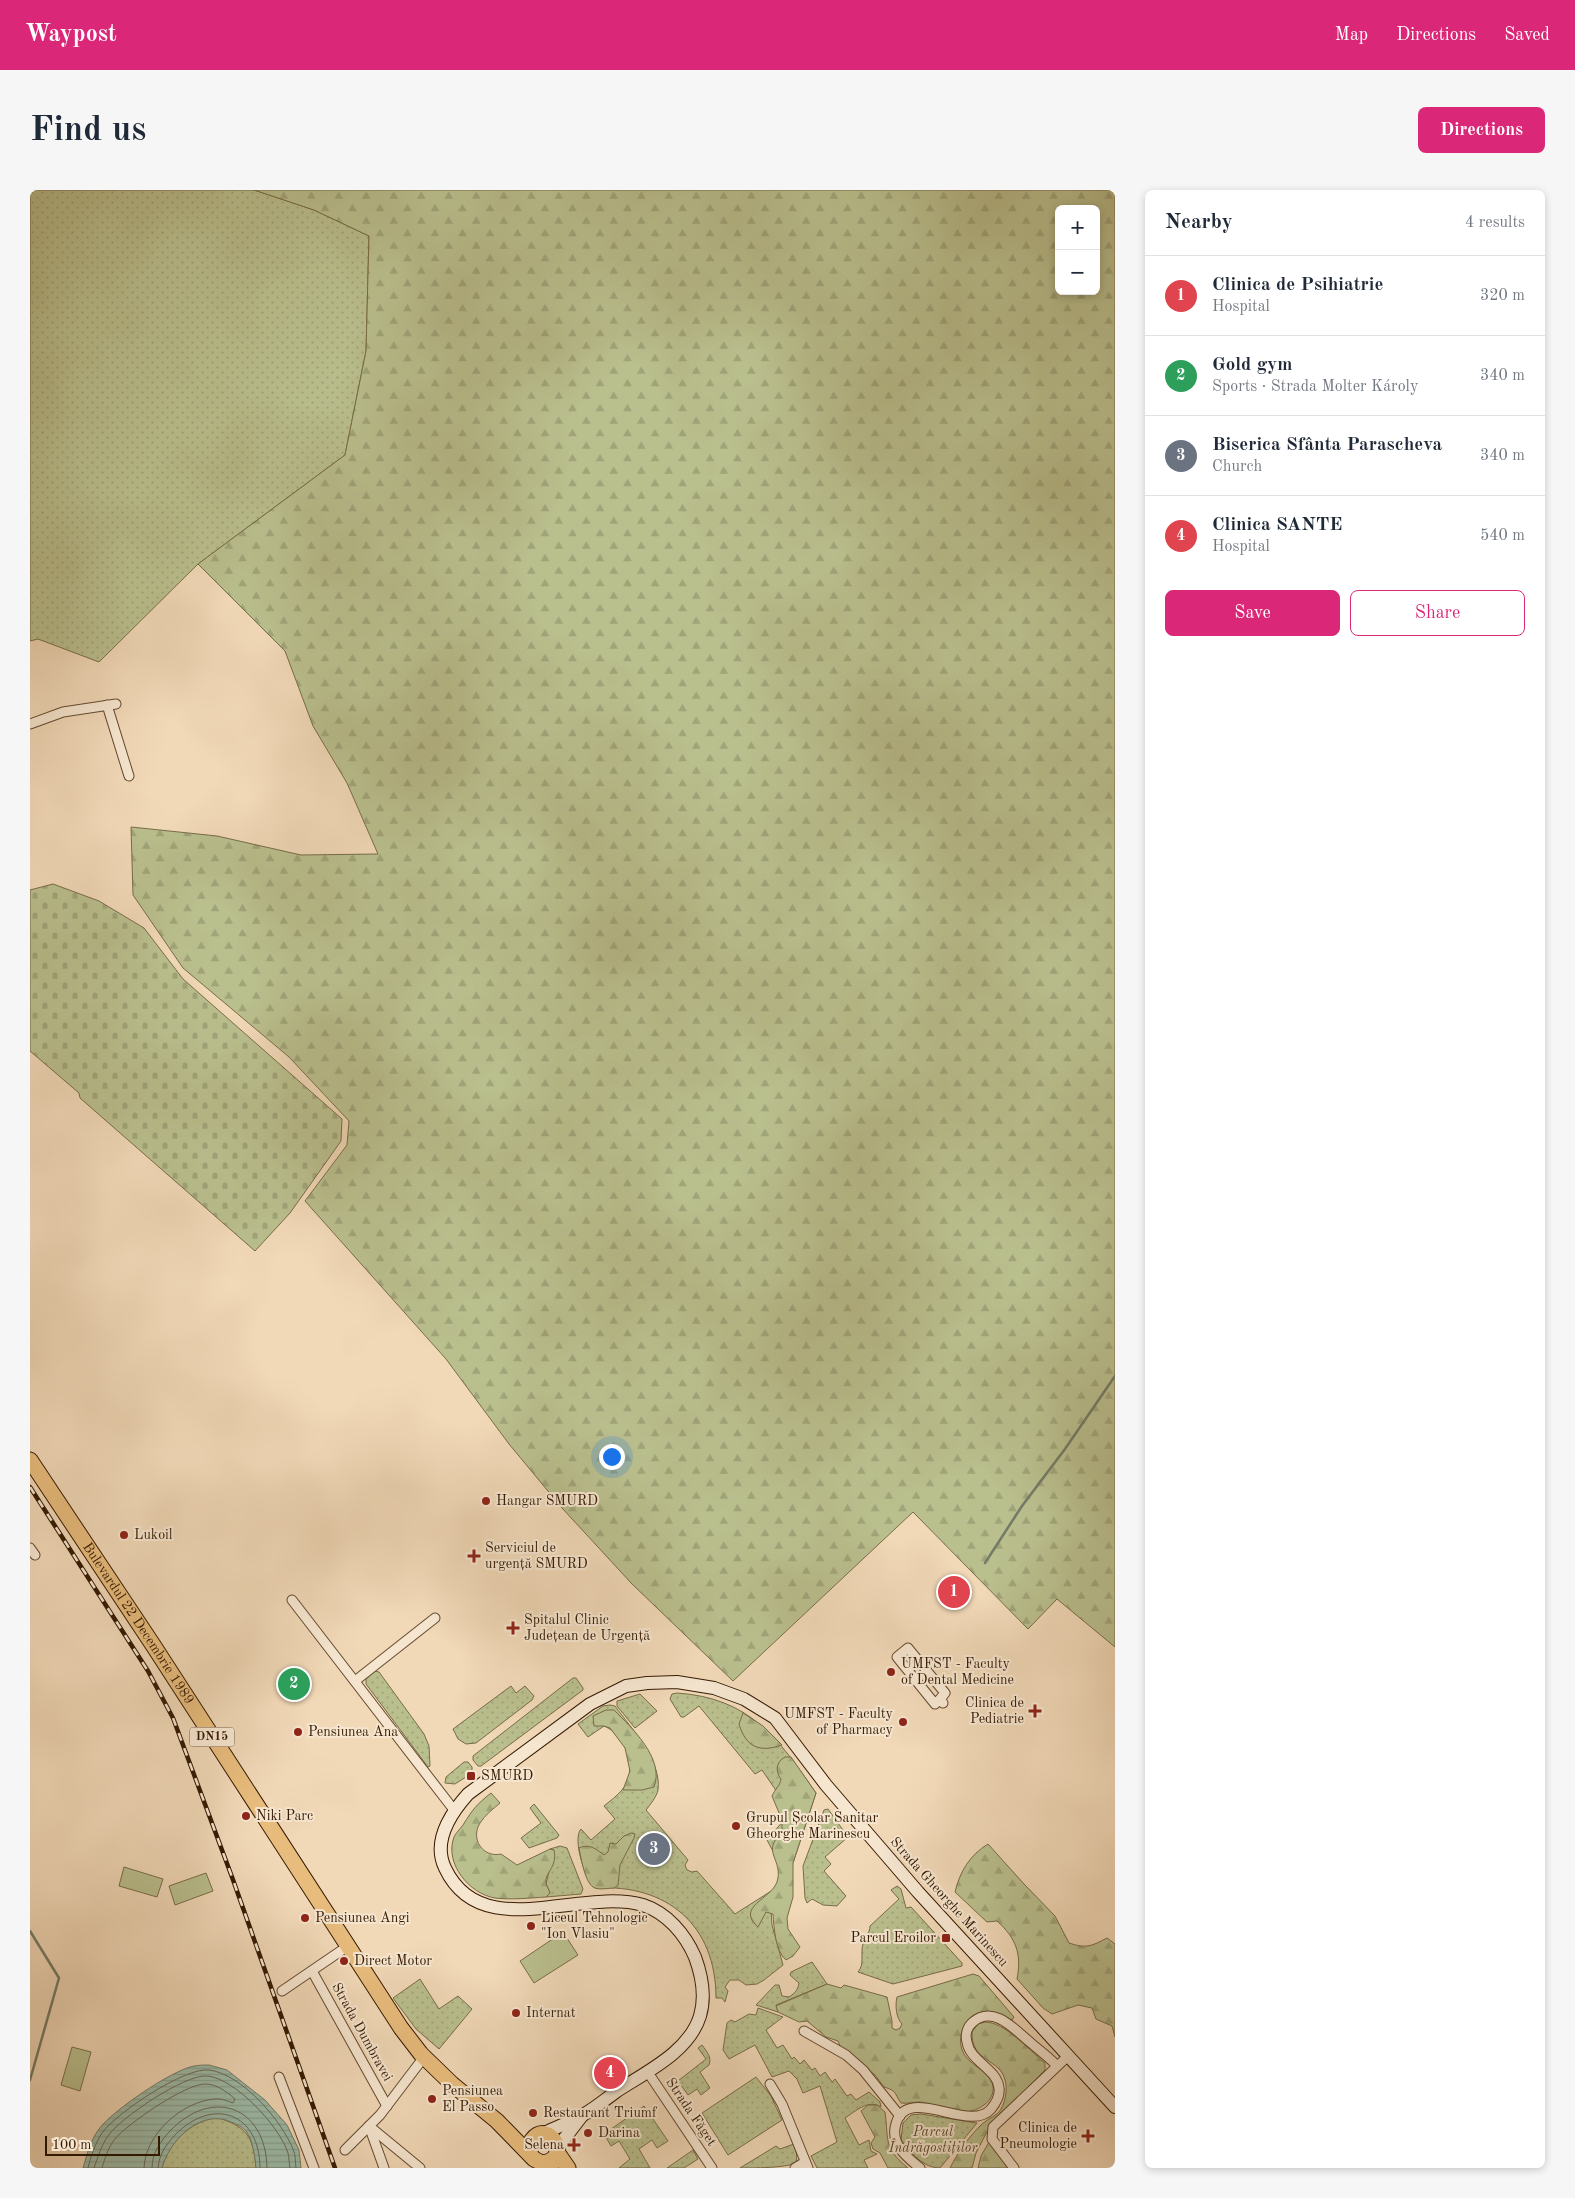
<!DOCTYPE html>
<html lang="en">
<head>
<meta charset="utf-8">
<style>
	body { margin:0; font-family:"Old Standard TT",serif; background:#f6f6f7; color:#1f2937 }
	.controls { position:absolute; right:15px; top:15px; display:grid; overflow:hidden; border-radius:8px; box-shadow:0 2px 8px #0003 }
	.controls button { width:45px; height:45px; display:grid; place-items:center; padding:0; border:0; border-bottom:1px solid #e0e1e3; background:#fff; color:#1f2937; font:25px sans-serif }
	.scale { position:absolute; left:15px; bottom:12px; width:115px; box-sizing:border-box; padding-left:5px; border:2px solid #351a02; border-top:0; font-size:14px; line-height:18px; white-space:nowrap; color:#351a02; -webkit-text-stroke:4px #f6e6d0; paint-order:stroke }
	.you { position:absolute; left:581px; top:1266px; width:18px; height:18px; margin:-12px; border:4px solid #fff; border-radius:50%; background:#1a73e8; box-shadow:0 0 0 8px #1a73e833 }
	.badge { display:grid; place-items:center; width:32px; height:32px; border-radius:50%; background:#db2777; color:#fff; font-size:16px; font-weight:700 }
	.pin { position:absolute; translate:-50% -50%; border:2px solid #fff; box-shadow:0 1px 5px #0006 }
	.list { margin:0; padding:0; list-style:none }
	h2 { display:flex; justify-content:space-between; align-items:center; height:65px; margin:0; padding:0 20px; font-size:21px }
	h2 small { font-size:16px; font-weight:400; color:#747a83 }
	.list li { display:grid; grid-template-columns:32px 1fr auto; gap:15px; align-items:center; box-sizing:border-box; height:80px; padding:0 20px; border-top:1px solid #e0e1e3 }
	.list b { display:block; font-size:19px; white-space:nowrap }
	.list p { margin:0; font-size:16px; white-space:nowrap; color:#747a83 }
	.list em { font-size:16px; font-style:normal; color:#747a83 }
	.actions { display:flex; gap:10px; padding:15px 20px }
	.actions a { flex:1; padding:11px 0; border:1px solid #db2777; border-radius:8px; text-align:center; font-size:18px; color:#db2777 }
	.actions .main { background:#db2777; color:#fff }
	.map { position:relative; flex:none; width:1085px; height:1978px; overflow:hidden; border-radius:8px }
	header { display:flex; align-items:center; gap:30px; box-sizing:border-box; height:70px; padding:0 25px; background:#db2777; color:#fff }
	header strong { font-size:24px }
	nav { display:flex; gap:28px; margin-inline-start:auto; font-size:18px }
	.intro { display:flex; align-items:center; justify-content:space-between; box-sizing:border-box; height:120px; padding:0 30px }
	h1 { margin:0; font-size:35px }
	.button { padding:12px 22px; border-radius:8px; background:#db2777; color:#fff; font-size:18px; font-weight:700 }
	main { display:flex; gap:30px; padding:0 30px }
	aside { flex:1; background:#fff; border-radius:8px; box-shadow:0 2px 8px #0003 }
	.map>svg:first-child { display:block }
	.grass { fill:url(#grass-dots); stroke:#786c48 }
	.forest { fill:url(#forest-firs); stroke:#786c48; fill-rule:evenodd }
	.cemetery { fill:url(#cemetery-stones); stroke:#786c48 }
	.garden { fill:#babf8e; stroke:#786c48 }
	.water { fill:url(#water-rules); stroke:#737b66 }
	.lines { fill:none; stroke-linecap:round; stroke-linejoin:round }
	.shore { stroke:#686a56; stroke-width:1 }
	.stream { stroke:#737b66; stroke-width:2.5 }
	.street-casing { stroke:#644a2f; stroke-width:11 }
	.secondary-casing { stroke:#351a02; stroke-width:14 }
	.primary-casing { stroke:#351a02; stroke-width:17 }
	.street { stroke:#f6e6d0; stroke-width:9 }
	.secondary { stroke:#f6e6d0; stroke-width:12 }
	.primary { stroke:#e8bc7c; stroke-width:15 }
	.rail-casing { stroke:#351a02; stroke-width:4.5 }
	.rail { stroke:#f6e6d0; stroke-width:2.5; stroke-dasharray:8; stroke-linecap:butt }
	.poi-dot { fill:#8f2418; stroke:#f6e6d0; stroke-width:2 }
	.labels { text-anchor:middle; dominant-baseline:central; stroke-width:4; stroke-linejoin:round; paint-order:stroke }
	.shield { fill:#f6e6d0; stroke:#6f5740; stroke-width:1 }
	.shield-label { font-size:12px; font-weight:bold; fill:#351a02 }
	.poi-label { font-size:14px; fill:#351a02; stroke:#f6e6d0; text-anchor:start }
	.street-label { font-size:14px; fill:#351a02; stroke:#f6e6d0 }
	.park-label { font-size:14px; font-style:italic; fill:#5d4c2c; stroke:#f6e6d0 }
</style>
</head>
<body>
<header>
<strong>Waypost</strong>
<nav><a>Map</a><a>Directions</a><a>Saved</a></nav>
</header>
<div class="intro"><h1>Find us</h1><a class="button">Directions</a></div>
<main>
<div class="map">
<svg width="1085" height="1978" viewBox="0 0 1085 1978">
	<defs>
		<pattern id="grass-dots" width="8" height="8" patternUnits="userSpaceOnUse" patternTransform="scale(1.25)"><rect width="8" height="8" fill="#babf8e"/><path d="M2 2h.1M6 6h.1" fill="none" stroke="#a0a479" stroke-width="1.8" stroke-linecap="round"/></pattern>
		<pattern id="forest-firs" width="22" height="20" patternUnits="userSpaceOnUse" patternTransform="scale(1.25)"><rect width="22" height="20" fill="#babf8e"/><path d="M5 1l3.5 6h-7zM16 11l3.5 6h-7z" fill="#a0a479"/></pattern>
		<pattern id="cemetery-stones" width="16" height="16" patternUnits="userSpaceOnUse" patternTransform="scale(1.25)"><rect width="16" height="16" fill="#babf8e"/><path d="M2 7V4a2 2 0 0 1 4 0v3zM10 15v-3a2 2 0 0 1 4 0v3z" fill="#a0a479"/></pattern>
		<pattern id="water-rules" width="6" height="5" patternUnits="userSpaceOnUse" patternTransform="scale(1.25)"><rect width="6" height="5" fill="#9cbba9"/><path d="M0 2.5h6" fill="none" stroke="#87a090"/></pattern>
	</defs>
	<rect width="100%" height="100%" fill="#f1d8b7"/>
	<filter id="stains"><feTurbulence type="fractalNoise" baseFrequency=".004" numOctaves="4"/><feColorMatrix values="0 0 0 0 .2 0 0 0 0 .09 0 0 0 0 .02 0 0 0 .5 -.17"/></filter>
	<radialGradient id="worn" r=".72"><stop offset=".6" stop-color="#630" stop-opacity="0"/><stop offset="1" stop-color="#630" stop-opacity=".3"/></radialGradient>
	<!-- grass -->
	<g class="grass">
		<path d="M 0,0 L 224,0 L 284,20 L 339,46 L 336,161 L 315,265 L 168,374 L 69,472 L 8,449 L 0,451 Z"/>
		<path d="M 345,1481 L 349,1482 L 394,1544 L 399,1556 L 400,1576 L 398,1577 L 336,1494 L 336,1485 Z"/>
		<path d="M 543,1488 L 546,1488 L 553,1498 L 553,1500 L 451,1576 L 448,1576 L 443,1570 L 443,1566 Z"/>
		<path d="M 481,1496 L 486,1503 L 495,1496 L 504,1506 L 502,1510 L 446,1553 L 436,1554 L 428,1549 L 423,1539 Z"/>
		<path d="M 647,1503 C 720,1508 748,1548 786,1603 L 763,1673 L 745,1665 L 737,1650 L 754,1630 L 745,1599 L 732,1580 L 725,1584 L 669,1516 L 654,1527 L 651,1527 L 640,1509 L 642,1504 Z"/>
		<path d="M 610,1504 L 627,1521 L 605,1538 L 587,1516 L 587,1511 Z"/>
		<path d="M 580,1515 L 585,1516 C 601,1538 632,1571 628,1600 C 627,1606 620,1615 616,1620 L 658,1670 L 655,1675 L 657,1680 L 662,1682 L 667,1681 L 705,1724 L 749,1696 L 741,1720 L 742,1735 L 753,1775 L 734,1790 L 727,1794 L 716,1795 L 709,1790 L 700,1790 L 695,1797 L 698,1801 L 695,1812 L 692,1808 L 686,1808 C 686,1735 637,1694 566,1698 C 555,1692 542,1648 551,1639 L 561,1650 L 585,1629 L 574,1616 C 580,1611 587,1606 592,1600 C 609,1580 596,1545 574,1536 L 558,1547 L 548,1534 L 573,1516 Z"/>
		<path d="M 434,1572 L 438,1572 L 442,1577 L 442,1583 L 425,1594 L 415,1593 L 416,1587 Z"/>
		<path d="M 504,1614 L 529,1645 L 527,1648 L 499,1658 L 491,1648 L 511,1633 L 500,1618 Z"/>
		<path d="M 798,1619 L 818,1647 L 795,1667 L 801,1674 L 794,1681 L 816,1706 L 807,1716 L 793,1715 L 782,1709 L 777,1713 L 775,1708 L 773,1676 L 794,1620 Z"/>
		<path d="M 530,1656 L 537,1658 L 553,1699 L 551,1704 L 516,1707 L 520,1703 L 516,1694 L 524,1660 L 520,1659 Z"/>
		<path d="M 867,1696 L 871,1699 L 876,1718 L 881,1717 L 932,1773 L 932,1776 L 863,1794 L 828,1782 C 835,1774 830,1764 833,1754 C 834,1746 840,1744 840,1736 L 869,1709 L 861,1700 Z"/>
		<path d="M 782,1772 L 797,1794 L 746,1815 L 748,1822 L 726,1815 L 745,1795 L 749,1795 L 752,1806 L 759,1807 C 765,1803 768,1800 769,1793 L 760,1785 L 761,1782 Z"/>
		<path d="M 390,1789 L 409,1819 L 428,1806 L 442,1819 L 409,1859 L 386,1839 L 363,1808 Z"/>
		<path d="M 728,1818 L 753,1827 L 736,1840 L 747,1858 L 753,1855 L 762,1869 L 764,1867 L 770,1874 L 774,1870 L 782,1880 L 785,1878 L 790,1886 L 795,1882 L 802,1892 L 805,1889 L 817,1906 L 821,1904 L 826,1910 L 839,1902 L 850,1912 L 851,1917 C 838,1909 826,1921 815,1928 L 829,1955 L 839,1950 L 841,1961 L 847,1964 L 834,1970 L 838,1978 L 787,1978 L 781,1966 L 807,1952 L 790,1896 L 773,1903 L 767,1889 L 759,1881 L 742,1887 L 725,1855 L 699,1869 L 693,1860 L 697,1833 L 701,1830 L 705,1832 L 719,1824 L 726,1825 Z"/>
		<path d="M 672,1855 C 677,1862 682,1867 679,1875 L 670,1882 L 680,1898 L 671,1905 L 667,1899 L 658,1905 L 648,1891 L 676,1869 L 668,1858 Z"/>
		<path d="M 726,1887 L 741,1906 L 752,1930 L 698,1965 L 672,1923 Z"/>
		<path d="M 614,1916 L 638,1951 L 627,1958 L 622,1950 L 609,1959 L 620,1978 L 589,1978 L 600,1969 L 589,1951 L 581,1956 L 574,1944 Z"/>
		<path d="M 891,1924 L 947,1933 L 910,1978 C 894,1978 880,1963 871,1950 L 873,1933 L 881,1925 Z"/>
		<path d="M 186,1927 C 217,1937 223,1945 226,1978 L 132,1978 C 139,1951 160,1933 186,1927 Z"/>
		<path d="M 764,1954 C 765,1959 769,1968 765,1973 C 757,1978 722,1978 710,1978 L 746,1956 L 750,1959 Z"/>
		<path d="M 663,1960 L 668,1969 L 654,1978 L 637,1978 Z"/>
	</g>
	<!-- forest -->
	<g class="forest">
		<path d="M 224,0 L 1085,0 L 1085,1457 L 1027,1409 L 998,1439 L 883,1322 L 703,1491 L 602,1394 L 532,1318 L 479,1254 L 416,1169 L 275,1011 L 317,955 L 319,931 L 259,867 L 153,778 L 103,705 L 101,637 L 187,646 L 271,665 L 348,664 L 317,593 L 283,536 L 255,461 L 168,374 L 315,265 L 336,161 L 339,46 L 284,20 ZM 1029,19 L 1066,19 L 1066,101 L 1029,101 Z"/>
		<path d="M 576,1520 L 584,1520 C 602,1538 635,1569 624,1597 L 612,1600 L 593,1600 L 600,1581 L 595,1558 L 580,1538 L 574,1536 L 564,1536 L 563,1526 Z"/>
		<path d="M 713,1523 L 733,1536 L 752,1555 C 729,1563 716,1557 709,1534 Z"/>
		<path d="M 755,1567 L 761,1567 L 786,1603 L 763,1673 L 763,1707 L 757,1728 L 758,1739 L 770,1757 L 763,1766 L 756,1770 C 745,1761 744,1737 743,1724 L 736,1722 L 728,1737 C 705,1717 741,1709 747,1692 C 754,1670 730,1661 752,1643 L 752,1630 L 742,1606 C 745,1599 750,1596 751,1589 C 745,1581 746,1572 755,1567 Z"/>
		<path d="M 461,1603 L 470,1613 C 463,1619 455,1625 450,1633 C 440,1649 453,1668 471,1664 L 487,1675 L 520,1659 L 524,1660 C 528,1677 515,1682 516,1692 C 516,1696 519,1699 520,1703 L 516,1707 C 499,1708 481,1710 465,1708 C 440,1704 414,1674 424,1647 C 426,1643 430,1639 433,1635 C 443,1619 446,1615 461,1603 Z"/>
		<path d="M 601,1643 L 605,1644 L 604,1648 L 590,1675 L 588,1695 L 584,1698 C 579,1698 570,1700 565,1698 C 555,1695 551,1667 549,1658 C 559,1653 566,1659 574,1665 L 578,1662 L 580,1653 L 586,1654 L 594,1646 Z"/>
		<path d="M 958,1654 L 994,1694 L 1025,1726 L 1039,1753 C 1056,1759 1062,1756 1077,1748 L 1085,1754 L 1085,1847 L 1082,1836 L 1066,1829 L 1062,1818 L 1048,1815 L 1022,1824 L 1013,1818 L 987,1789 C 992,1764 986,1748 967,1731 L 957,1732 L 925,1702 C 930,1681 940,1665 958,1654 Z"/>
		<path d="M 943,1784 L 949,1786 L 984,1827 L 982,1830 C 973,1826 963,1821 952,1822 C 935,1825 926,1848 933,1862 C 939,1876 961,1881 963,1896 C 965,1911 949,1921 935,1922 C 920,1922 905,1914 890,1912 C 883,1912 877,1914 871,1913 C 864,1903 867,1901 854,1897 L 845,1885 L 811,1858 L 808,1851 L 796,1847 L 777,1831 L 769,1832 L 748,1822 L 746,1816 L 797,1794 L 811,1798 L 814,1795 L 857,1807 L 862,1831 L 862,1838 L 866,1840 L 870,1838 L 872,1834 C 866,1828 865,1815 867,1807 Z"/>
		<path d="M 955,1832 C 975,1832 999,1860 1015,1873 L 1015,1880 L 961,1934 L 946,1963 L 942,1978 L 920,1978 C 927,1964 938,1948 949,1937 C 954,1931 962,1928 968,1923 C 975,1916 978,1899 975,1890 C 970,1868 941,1873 942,1842 L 948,1834 Z"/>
		<path d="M 838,1915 L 847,1915 L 855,1922 C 859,1952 853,1957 878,1978 L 858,1978 L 850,1963 L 843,1959 L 841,1953 L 845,1947 L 831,1921 Z"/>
		<path d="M 959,1952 L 980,1978 L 948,1978 L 951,1966 Z"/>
	</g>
	<!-- cemetery -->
	<path class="cemetery" d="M 23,694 L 69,711 L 114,738 L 153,789 L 312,929 L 311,951 L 260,1023 L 225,1061 L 50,908 L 49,903 L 0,861 L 0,700 Z"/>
	<!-- garden -->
	<g class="garden">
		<path d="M 94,1677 L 133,1689 L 127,1707 L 89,1696 Z"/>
		<path d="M 176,1683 L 183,1701 L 145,1715 L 139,1696 Z"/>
		<path d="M 533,1742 L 548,1765 L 504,1793 L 490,1771 Z"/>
		<path d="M 42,1857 L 61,1862 L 50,1901 L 31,1895 Z"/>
	</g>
	<!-- water -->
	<path class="water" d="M 179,1875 L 197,1880 L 235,1910 L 257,1935 L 269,1960 L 271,1978 L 226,1978 C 225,1967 223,1950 216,1941 C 210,1935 204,1933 196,1930 C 167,1922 139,1952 132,1978 L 53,1978 C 57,1965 60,1951 69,1939 C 82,1921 142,1880 164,1876 C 169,1875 174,1875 179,1875 Z"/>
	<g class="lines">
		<!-- shore -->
		<g class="shore">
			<path d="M 58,1978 C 61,1966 65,1954 72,1943 C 86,1923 155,1877 179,1880 C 212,1884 251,1930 263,1959 C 266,1965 265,1972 266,1978"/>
			<path d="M 64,1978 C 68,1967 71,1956 78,1946 C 90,1928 155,1884 177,1886 C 205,1888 250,1937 258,1963 C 259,1967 259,1973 260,1978"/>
			<path d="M 72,1978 C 75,1968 78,1958 84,1950 C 97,1934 155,1894 175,1894 C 186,1894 196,1901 205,1909 L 203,1913 C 197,1911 191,1908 184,1909 C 152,1912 115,1944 114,1978"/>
			<path d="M 122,1978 C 122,1963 130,1952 140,1941 C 182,1897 236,1916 237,1978"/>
			<path d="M 128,1978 C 129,1964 136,1955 145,1945 C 183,1906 230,1923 230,1978"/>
		</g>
		<!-- stream -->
		<g class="stream">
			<path d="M 955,1373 L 992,1316 L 1035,1259 L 1085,1186"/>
			<path d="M 0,1741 L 29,1788 L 0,1890"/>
		</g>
		<defs>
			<g id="street">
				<path d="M 77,515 L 99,586"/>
				<path d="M 0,534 L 33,522 L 86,514"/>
				<path d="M 0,1358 L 5,1365"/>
				<path d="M 262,1410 L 424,1620"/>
				<path d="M 325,1491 L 405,1428"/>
				<path d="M 910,1509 L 905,1514 L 867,1467 L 878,1458 L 915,1503 L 910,1509 L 913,1513"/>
				<path d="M 282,1781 L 357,1916"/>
				<path d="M 252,1801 L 318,1756"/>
				<path d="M 774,1841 L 816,1865 L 833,1880 L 870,1926"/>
				<path d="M 617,1881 L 682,1978"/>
				<path d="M 249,1887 L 284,1978"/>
				<path d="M 740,1894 L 752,1914 L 778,1978"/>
				<path d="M 339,1936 L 390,1978"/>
				<path d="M 339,1936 L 354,1978"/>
				<path d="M 315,1960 L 350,1925 L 394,1867"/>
				<path d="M 765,1978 L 775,1972"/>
				<path d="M 890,1978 C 878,1968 862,1956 865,1938 C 873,1890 939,1945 961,1919 C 966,1913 970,1905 969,1898 C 967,1878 940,1872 937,1852 C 935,1845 937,1837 943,1832 C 964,1814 986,1841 1001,1853 C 1010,1861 1019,1867 1027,1876"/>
				<path d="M 984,1978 L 962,1949 L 963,1937 L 1038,1866"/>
			</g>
			<g id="secondary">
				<path d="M 512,1944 C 525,1938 540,1932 553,1925 C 565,1918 576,1909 587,1901 C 616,1882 659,1862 670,1826 C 676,1806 672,1786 665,1767 C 655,1744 637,1723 613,1715 C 550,1697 451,1755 415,1678 C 402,1651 421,1623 438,1604 L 560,1514 L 596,1496 L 617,1493 L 647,1492 L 684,1498 L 714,1509 L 745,1528 L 796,1595 L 888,1702 L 1085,1917"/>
				<path d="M 528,1957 L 551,1927"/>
			</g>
			<g id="primary">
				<path id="s1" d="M 0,1270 L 123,1455 L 371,1838 L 391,1864 L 422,1894 L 467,1931 L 504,1969 L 521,1978"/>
				<path d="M 527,1962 L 538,1978"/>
				<path d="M 501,1965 C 499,1960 499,1955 502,1950 C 518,1928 544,1969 512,1973"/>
			</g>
		</defs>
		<!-- street casing -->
		<use href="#street" class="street-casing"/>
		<!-- secondary casing -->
		<use href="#secondary" class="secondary-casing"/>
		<!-- primary casing -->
		<use href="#primary" class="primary-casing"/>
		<!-- street -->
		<use href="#street" class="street"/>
		<!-- secondary -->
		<use href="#secondary" class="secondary"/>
		<!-- primary -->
		<use href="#primary" class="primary"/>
		<defs>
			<path id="rail" d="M 0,1297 L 118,1481 L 143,1528 L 202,1687 L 305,1978"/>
		</defs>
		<!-- rail casing -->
		<use href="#rail" class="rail-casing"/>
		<!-- rail -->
		<use href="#rail" class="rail"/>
	</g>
	<!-- markers -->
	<g class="poi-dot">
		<circle cx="456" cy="1311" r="5"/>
		<circle cx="94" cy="1345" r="5"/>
		<path d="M441.5 1358.5h5v5h5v5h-5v5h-5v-5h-5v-5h5z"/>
		<path d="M480.5 1430.5h5v5h5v5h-5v5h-5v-5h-5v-5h5z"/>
		<circle cx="861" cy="1482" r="5"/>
		<path d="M1002.5 1513.5h5v5h5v5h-5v5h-5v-5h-5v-5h5z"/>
		<circle cx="873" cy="1532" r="5"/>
		<circle cx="268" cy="1542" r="5"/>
		<rect x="436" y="1581" width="10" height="10" rx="2.5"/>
		<circle cx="216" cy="1626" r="5"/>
		<circle cx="706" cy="1636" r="5"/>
		<circle cx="275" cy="1728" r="5"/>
		<circle cx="501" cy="1736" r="5"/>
		<rect x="911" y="1743" width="10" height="10" rx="2.5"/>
		<circle cx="314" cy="1771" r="5"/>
		<circle cx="486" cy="1823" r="5"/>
		<circle cx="402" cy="1909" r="5"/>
		<circle cx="503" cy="1923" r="5"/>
		<circle cx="558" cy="1943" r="5"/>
		<path d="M1055.5 1938.5h5v5h5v5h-5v5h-5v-5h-5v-5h5z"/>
		<path d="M541.5 1947.5h5v5h5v5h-5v5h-5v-5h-5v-5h5z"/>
	</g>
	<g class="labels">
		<!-- shield labels -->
		<rect class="shield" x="159.5" y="1537.5" width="45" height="19" rx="4"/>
		<g class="shield-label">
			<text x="182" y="1547">DN15</text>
		</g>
		<!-- poi labels -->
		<g class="poi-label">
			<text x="466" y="1311">Hangar SMURD</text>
			<text x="104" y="1345">Lukoil</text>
			<text x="455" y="1358">Serviciul de<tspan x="455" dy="16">urgență SMURD</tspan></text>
			<text x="494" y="1430">Spitalul Clinic<tspan x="494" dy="16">Județean de Urgență</tspan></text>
			<text x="871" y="1474">UMFST - Faculty<tspan x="871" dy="16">of Dental Medicine</tspan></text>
			<text x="994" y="1513" text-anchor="end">Clinica de<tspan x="994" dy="16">Pediatrie</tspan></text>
			<text x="863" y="1524" text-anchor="end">UMFST - Faculty<tspan x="863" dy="16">of Pharmacy</tspan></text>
			<text x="278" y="1542">Pensiunea Ana</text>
			<text x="451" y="1586">SMURD</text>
			<text x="226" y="1626">Niki Parc</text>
			<text x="716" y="1628">Grupul Școlar Sanitar<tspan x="716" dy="16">Gheorghe Marinescu</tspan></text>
			<text x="285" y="1728">Pensiunea Angi</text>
			<text x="511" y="1728">Liceul Tehnologic<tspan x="511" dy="16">"Ion Vlasiu"</tspan></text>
			<text x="906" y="1748" text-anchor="end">Parcul Eroilor</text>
			<text x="324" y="1771">Direct Motor</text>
			<text x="496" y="1823">Internat</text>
			<text x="412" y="1901">Pensiunea<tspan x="412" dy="16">El Passo</tspan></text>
			<text x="513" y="1923">Restaurant Triumf</text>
			<text x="1047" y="1938" text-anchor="end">Clinica de<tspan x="1047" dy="16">Pneumologie</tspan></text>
			<text x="568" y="1943">Darina</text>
			<text x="534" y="1955" text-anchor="end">Selena</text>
		</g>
		<!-- street labels -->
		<g class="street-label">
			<text stroke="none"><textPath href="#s1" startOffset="196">Bulevardul 22 Decembrie 1989</textPath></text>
			<text transform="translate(919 1712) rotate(48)">Strada Gheorghe Marinescu</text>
			<text transform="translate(332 1842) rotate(61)">Strada Dumbravei</text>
			<text transform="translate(661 1922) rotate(56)">Strada Făget</text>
		</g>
		<!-- park labels -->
		<g class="park-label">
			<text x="903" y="1942">Parcul<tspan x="903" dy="16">Îndrăgostiților</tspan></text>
		</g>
	</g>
	<rect width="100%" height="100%" filter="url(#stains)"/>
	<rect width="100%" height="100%" fill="url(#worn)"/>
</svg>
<div class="controls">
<button>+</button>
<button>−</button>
</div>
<div class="scale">100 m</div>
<div class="you"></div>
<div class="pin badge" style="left:924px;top:1402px;background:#e0444e">1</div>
<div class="pin badge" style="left:264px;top:1494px;background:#2e9e5b">2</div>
<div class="pin badge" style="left:624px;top:1659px;background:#6b7280">3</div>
<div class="pin badge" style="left:580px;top:1883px;background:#e0444e">4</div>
</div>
<aside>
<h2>Nearby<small>4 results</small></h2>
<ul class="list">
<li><span class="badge" style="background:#e0444e">1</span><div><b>Clinica de Psihiatrie</b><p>Hospital</p></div><em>320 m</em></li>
<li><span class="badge" style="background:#2e9e5b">2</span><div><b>Gold gym</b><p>Sports · Strada Molter Károly</p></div><em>340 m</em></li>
<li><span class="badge" style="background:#6b7280">3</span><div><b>Biserica Sfânta Parascheva</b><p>Church</p></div><em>340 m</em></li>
<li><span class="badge" style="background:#e0444e">4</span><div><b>Clinica SANTE</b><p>Hospital</p></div><em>540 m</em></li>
</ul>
<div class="actions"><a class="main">Save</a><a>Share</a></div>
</aside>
</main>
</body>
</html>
